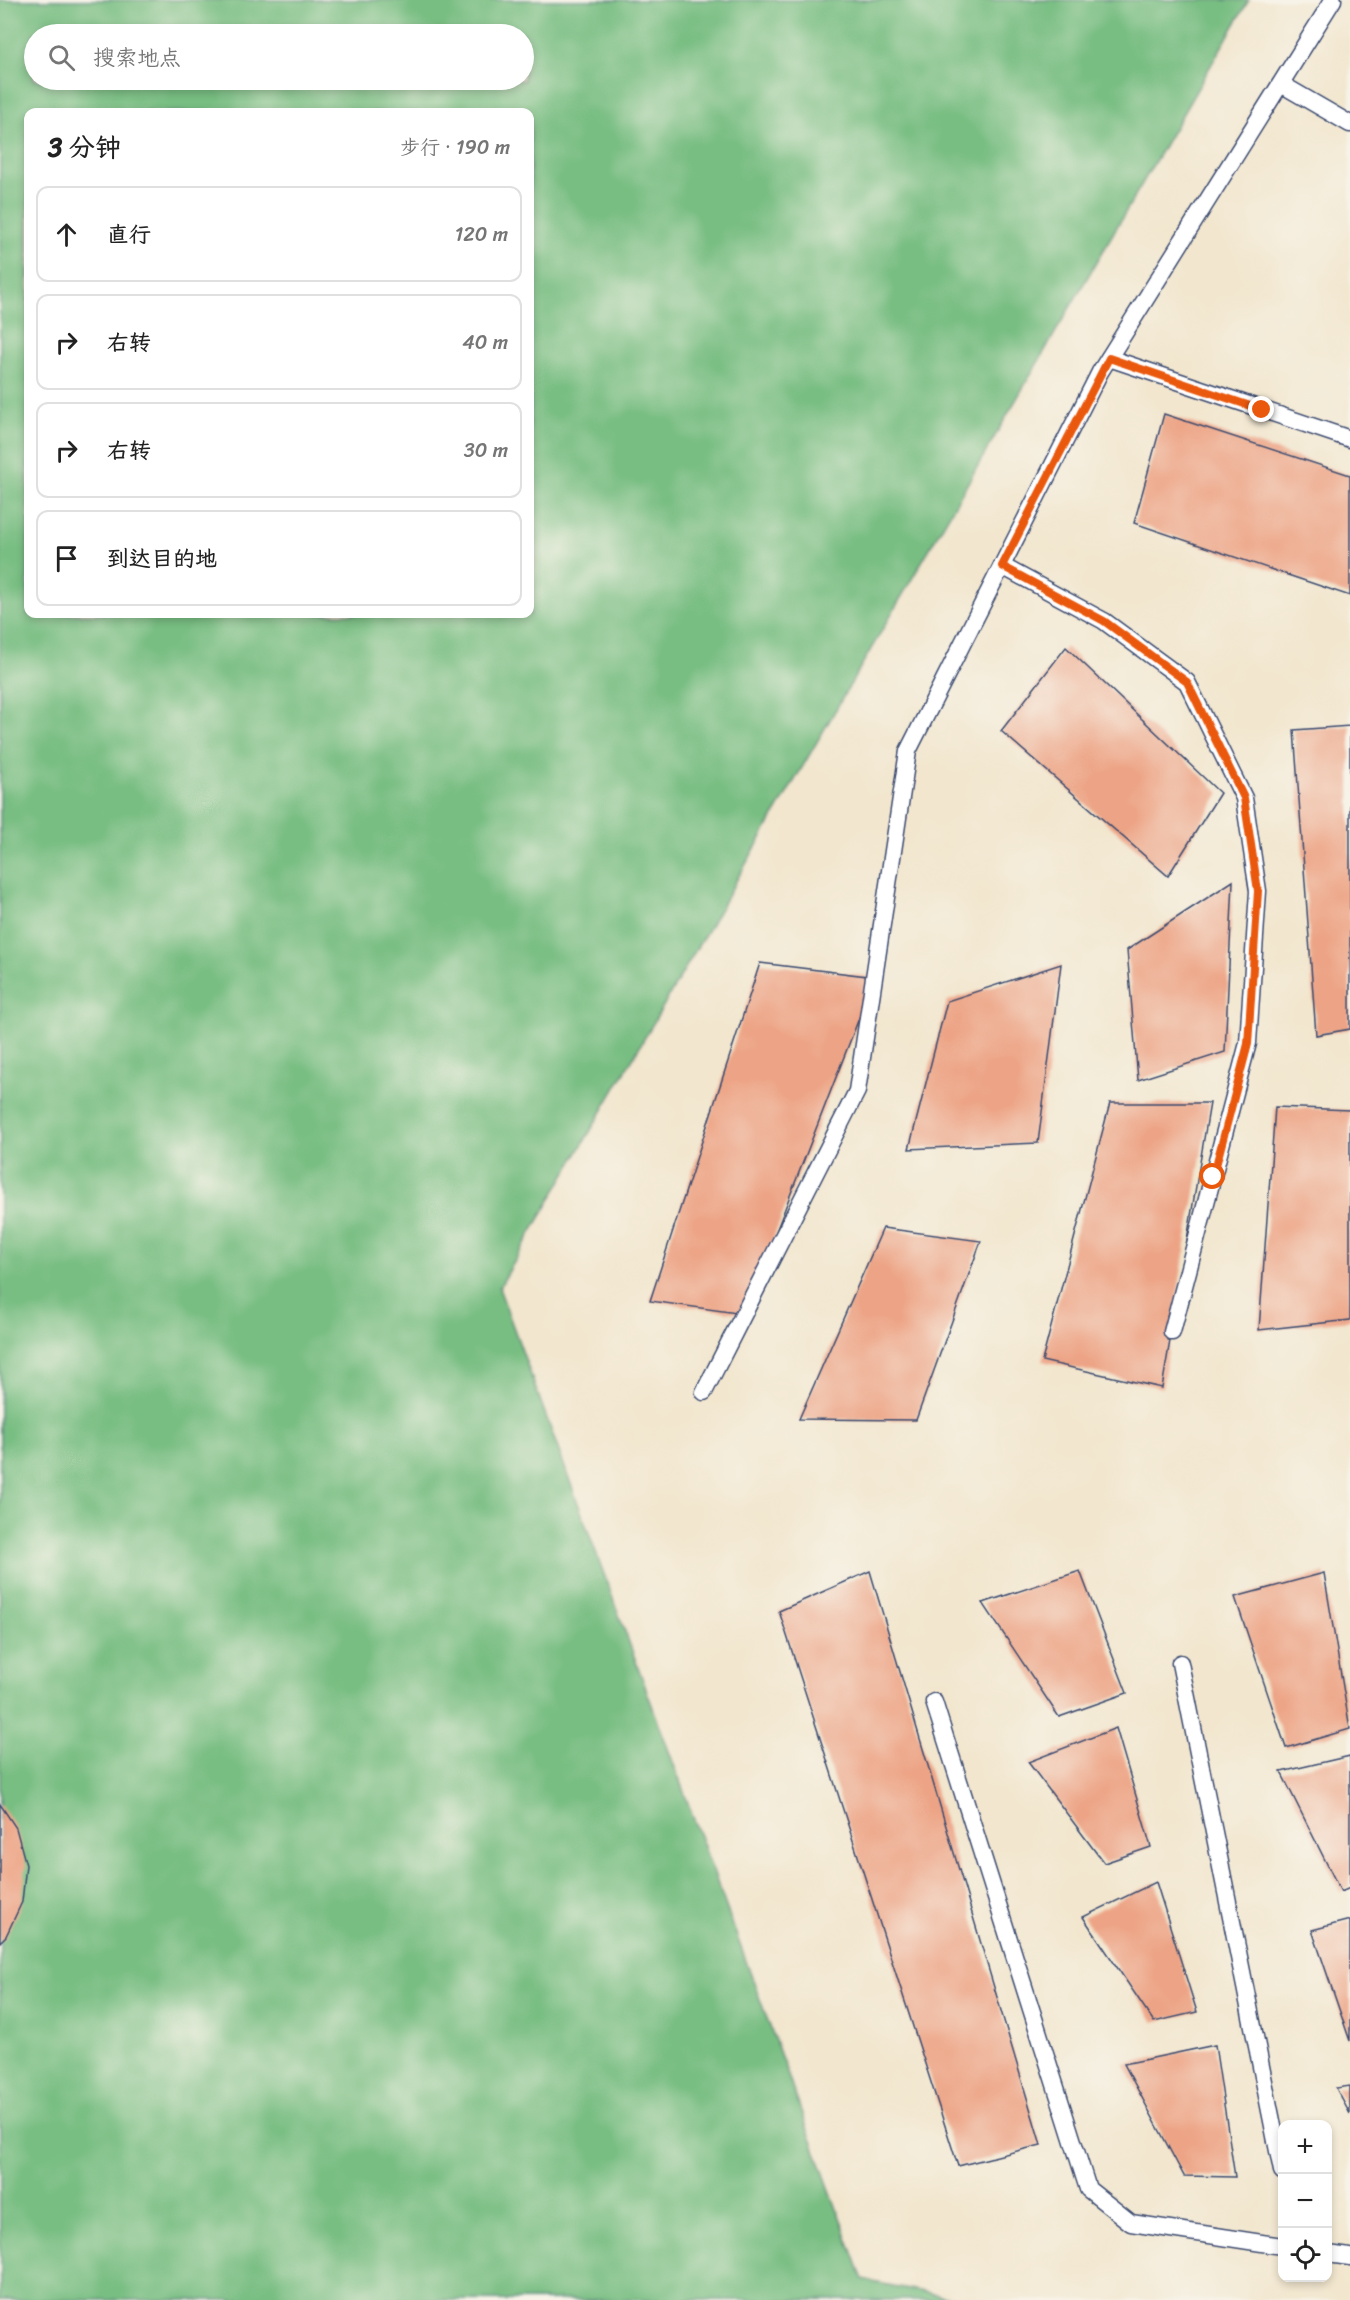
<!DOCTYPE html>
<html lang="zh">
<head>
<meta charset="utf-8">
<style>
	body { margin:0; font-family:Sriracha,"LXGW WenKai TC",sans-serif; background:#f6f6f6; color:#222 }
	.controls { position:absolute; right:18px; bottom:18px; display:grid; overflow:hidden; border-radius:12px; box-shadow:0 3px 9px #0003 }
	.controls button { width:54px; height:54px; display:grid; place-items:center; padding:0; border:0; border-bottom:2px solid #e0e0e0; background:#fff; color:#222; font:30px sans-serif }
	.stop { position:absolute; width:18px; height:18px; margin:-14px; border:4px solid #ea580c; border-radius:50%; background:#fff }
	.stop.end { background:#ea580c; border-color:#fff; box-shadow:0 2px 6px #0008 }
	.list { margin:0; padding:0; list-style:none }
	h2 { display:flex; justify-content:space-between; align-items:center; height:78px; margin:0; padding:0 24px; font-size:26px }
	h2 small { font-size:20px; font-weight:400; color:#767676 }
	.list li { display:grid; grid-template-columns:39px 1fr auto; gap:18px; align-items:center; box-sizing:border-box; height:96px; margin:0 12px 12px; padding:0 12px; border:2px solid #e0e0e0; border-radius:12px }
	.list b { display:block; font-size:22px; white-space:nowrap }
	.list em { font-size:20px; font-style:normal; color:#767676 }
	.icon { flex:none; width:33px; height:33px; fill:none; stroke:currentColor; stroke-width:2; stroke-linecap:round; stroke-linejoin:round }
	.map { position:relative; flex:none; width:1350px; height:2300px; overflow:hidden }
	.search { position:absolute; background:#fff; box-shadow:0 3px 9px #0003; left:24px; top:24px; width:510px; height:66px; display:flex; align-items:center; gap:15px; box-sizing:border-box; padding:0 21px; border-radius:33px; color:#767676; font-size:22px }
	.panel { position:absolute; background:#fff; box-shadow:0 3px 9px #0003; left:24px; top:108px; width:510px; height:510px; border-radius:12px }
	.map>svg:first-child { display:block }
	.forest { fill:#78be82; stroke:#4a7670; stroke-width:1.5; fill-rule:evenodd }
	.building { fill:#eda486 }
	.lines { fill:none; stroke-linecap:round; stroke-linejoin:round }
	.lane-casing { stroke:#3b4a6f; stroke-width:19 }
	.lane { stroke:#fff; stroke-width:16 }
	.route { stroke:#ea580c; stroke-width:8 }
</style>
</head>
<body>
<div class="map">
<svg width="1350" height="2300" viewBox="0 0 1350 2300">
	<rect width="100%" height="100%" fill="#f7f3e8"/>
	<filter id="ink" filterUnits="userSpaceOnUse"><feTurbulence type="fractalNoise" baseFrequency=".0167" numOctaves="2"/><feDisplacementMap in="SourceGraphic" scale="12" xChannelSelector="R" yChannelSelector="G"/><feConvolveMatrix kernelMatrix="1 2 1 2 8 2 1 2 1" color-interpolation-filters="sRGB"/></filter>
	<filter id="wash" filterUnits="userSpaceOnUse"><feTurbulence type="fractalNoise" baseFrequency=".008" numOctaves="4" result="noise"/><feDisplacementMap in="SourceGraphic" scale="24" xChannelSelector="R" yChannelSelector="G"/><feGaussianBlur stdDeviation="1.35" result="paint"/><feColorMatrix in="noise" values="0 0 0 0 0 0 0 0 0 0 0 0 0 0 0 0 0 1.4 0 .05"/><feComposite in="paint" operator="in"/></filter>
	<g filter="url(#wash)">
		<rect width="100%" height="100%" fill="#f2e6ce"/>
		<!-- forest -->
		<path class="forest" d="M 0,0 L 1249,0 L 499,1288 L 863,2280 L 965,2300 L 0,2300 ZM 34,34 L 524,34 L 524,80 L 34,80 ZM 28,112 L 530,112 L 530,614 L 28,614 Z"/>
		<g id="blocks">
			<!-- building -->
			<g class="building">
				<path d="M 1164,414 L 1350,475 L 1350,596 L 1134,523 Z"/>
				<path d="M 1066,647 L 1220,793 L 1168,876 L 1001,731 Z"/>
				<path d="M 1350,726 L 1350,1029 L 1316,1035 L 1294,730 Z"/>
				<path d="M 1233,881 L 1225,1052 L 1138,1080 L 1127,950 Z"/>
				<path d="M 760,963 L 875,977 L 744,1314 L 650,1301 Z"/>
				<path d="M 1061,964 L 1038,1143 L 909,1149 L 947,1001 Z"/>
				<path d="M 1110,1103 L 1210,1103 L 1162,1388 L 1042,1361 Z"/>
				<path d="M 1275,1107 L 1350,1110 L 1350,1320 L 1259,1330 Z"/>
				<path d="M 883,1228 L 981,1241 L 916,1420 L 799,1419 Z"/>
				<path d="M 870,1571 L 1041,2145 L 958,2166 L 779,1611 Z"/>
				<path d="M 1080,1571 L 1127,1693 L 1059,1717 L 983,1603 Z"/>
				<path d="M 1324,1573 L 1350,1729 L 1286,1748 L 1235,1597 Z"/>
				<path d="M 1116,1728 L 1151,1847 L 1104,1863 L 1028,1762 Z"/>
				<path d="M 1350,1756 L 1350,1888 L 1341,1892 L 1281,1772 Z"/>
				<path d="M 0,1804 L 16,1828 L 26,1865 L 22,1902 L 6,1936 L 0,1942 Z"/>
				<path d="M 1156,1882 L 1197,2012 L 1154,2022 L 1083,1917 Z"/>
				<path d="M 1350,1920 L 1350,2041 L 1312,1930 Z"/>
				<path d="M 1215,2045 L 1235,2177 L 1184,2176 L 1124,2064 Z"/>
				<path d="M 1350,2086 L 1350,2114 L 1336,2088 Z"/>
			</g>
		</g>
	</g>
	<g filter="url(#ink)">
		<use href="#blocks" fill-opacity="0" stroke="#3b4a6f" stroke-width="1.5"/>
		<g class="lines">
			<defs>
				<g id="lane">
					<path d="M 1281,84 L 1350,124"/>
					<path d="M 1109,358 L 1350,439"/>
					<path d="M 1002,566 L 1104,621 L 1187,682 L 1244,798 L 1258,891 L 1248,1043 L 1172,1332"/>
					<path d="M 704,1392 L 857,1091 L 908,751 L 1100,372 L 1333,0"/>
					<path d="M 1180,1663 L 1282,2171"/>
					<path d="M 934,1702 L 1088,2189 L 1131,2223 L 1282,2246"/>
					<path d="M 1328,2254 L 1350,2257"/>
				</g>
			</defs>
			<!-- lane casing -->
			<use href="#lane" class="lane-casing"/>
			<!-- lane -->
			<use href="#lane" class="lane"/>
		</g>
	</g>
	<g class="lines" filter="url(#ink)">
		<!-- route -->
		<path class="route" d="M 1213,1177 L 1248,1044 L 1258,891 L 1244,798 L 1187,682 L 1104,621 L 1002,566 L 1109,358 L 1262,410"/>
	</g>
</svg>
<div class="controls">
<button>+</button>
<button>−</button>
<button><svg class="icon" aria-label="locate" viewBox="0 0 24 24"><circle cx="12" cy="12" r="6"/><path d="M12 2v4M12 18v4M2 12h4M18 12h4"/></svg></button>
</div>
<div class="stop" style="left:1213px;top:1177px"></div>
<div class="stop end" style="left:1262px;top:410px"></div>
<div class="search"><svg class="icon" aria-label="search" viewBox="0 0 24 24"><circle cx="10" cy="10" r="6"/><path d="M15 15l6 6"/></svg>搜索地点</div>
<section class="panel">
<h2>3 分钟<small>步行 · 190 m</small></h2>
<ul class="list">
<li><svg class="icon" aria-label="ahead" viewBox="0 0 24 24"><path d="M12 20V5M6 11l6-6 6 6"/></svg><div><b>直行</b></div><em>120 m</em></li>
<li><svg class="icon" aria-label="right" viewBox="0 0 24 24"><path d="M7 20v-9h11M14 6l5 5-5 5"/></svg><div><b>右转</b></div><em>40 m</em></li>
<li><svg class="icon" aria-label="right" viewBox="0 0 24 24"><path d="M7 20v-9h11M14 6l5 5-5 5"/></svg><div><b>右转</b></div><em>30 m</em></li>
<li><svg class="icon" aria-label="arrive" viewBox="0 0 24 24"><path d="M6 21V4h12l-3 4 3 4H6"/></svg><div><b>到达目的地</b></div></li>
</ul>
</section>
</div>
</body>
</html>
